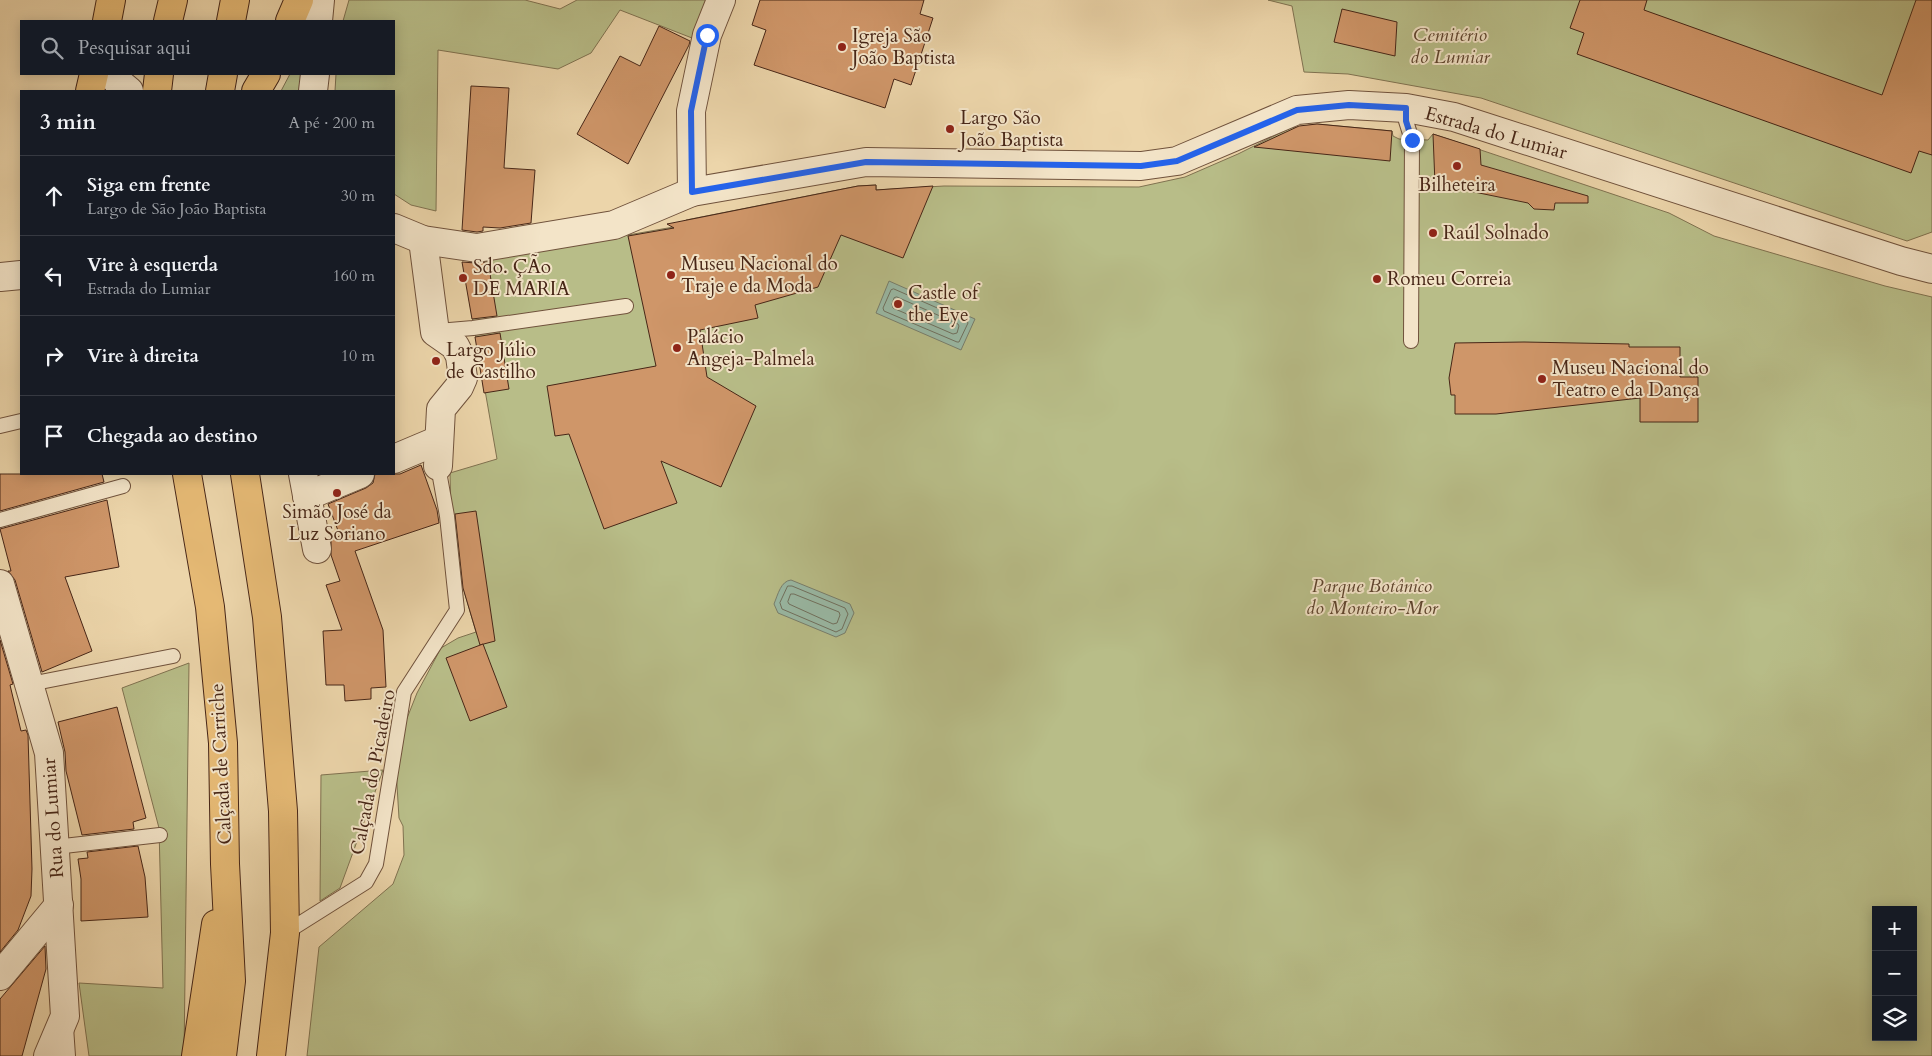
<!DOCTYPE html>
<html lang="pt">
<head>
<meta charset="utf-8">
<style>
	body { margin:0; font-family:Cardo,serif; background:#242831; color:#f1f3f6 }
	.controls { position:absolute; right:15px; bottom:15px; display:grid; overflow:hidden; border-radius:0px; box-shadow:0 2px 12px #0003 }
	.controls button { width:45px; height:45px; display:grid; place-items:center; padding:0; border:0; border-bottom:1px solid #363941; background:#171b24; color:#f1f3f6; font:25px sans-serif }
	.stop { position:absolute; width:15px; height:15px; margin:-11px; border:4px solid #2563eb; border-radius:50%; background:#fff }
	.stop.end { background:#2563eb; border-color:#fff; box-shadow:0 1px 5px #0008 }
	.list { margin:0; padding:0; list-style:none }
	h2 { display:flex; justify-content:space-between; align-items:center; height:65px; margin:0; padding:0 20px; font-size:21px }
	h2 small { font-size:16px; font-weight:400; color:#9ea1a6 }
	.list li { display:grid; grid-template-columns:32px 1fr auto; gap:15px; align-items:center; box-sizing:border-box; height:80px; padding:0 20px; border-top:1px solid #363941 }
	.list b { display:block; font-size:19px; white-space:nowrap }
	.list p { margin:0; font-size:16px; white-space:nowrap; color:#9ea1a6 }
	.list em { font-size:16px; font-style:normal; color:#9ea1a6 }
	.icon { flex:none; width:28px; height:28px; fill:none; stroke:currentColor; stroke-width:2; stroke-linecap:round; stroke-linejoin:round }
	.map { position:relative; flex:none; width:1932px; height:1056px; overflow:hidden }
	.search { position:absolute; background:#171b24; box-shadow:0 2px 12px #0003; left:20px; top:20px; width:375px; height:55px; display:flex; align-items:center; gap:12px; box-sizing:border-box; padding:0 18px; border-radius:0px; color:#9ea1a6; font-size:19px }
	.panel { position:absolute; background:#171b24; box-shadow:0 2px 12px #0003; left:20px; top:90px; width:375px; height:385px; border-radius:0px }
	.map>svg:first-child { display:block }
	.green { fill:#b8bd88; stroke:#807250; fill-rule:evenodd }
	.water { fill:#99b9a5; stroke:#787e6c }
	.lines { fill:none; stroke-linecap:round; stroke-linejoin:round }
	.shore { stroke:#70705e; stroke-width:1 }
	.building { fill:#cf9669; stroke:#472617 }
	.service-casing { stroke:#70523c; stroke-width:16 }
	.minor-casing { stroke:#70523c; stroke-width:30 }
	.tertiary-casing { stroke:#70523c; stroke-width:30 }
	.trunk-casing { stroke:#472617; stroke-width:30 }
	.service { stroke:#f3e4c8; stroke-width:14 }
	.minor { stroke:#f3e4c8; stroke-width:28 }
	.tertiary { stroke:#f3e4c8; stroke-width:28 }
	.trunk { stroke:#e6ba75; stroke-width:28 }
	.route { stroke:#2563eb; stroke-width:6 }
	.poi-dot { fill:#8f2418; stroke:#f3e4c8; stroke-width:2 }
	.labels { text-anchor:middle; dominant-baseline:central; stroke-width:4; stroke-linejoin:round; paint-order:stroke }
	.park-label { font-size:19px; font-style:italic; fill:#5e442e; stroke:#f3e4c8 }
	.poi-label { font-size:19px; fill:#472617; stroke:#f3e4c8; text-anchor:start }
	.street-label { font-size:19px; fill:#472617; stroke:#f3e4c8 }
</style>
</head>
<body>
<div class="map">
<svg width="1932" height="1056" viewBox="0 0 1932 1056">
	<rect width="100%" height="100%" fill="#ecd5aa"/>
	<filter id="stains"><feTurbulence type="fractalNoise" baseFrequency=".004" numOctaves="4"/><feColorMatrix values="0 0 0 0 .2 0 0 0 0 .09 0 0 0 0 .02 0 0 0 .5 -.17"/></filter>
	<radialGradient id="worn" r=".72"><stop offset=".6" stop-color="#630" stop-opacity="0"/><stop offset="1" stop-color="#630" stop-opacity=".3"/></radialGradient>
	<!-- green -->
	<g class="green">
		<path d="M 349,0 L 525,0 L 560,9 L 577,0 L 710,0 L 692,38 L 620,10 L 591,53 L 558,69 L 438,50 L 436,211 L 411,205 L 394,194 L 394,91 L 335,91 L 336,74 L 394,74 L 394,21 L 343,21 Z"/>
		<path d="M 1268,0 L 1932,0 L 1932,232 L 1907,241 L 1481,98 L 1348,74 L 1304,72 L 1292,6 Z"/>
		<path d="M 290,74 L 302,74 L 302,91 L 281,91 Z"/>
		<path d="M 1317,124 L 1392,131 L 1393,136 L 1399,139 L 1428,140 L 1433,134 L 1669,213 L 1714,236 L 1885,286 L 1932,297 L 1932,1056 L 307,1056 L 319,947 L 393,884 L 404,855 L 403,826 L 399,818 L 396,769 L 398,741 L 417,693 L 441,648 L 458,638 L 476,632 L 462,584 L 451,514 L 450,473 L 497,459 L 463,264 L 685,225 L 686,220 L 858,186 L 876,185 L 876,190 L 944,186 L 1139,187 L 1185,177 L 1238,154 L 1290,128 ZM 1876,910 L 1913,910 L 1913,1037 L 1876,1037 Z"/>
		<path d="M 189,663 L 184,1056 L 89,1056 L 79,983 L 163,988 L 159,828 L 122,688 Z"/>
		<path d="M 383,770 L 340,888 L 320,901 L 321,775 Z"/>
	</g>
	<!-- water -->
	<g class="water">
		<path d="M 889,281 L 975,319 L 961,350 L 876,313 Z"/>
		<path d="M 791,580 L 850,604 L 854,613 L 845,633 L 836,637 L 778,613 L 774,604 C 778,594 781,581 791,580 Z"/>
	</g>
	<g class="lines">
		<!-- shore -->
		<g class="shore">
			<path d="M 894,289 L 967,321 L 968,323 L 959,342 L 957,342 L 884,311 L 883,308 L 891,290 Z"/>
			<path d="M 897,297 L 958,324 L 959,326 L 957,333 L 953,334 L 893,308 L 892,304 L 894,298 Z"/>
			<path d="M 788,586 L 792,586 L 845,608 L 848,614 L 842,629 L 836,632 L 782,609 L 780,603 Z"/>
			<path d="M 791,594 L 794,594 L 839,612 L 840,615 L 837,623 L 833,624 L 789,604 L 788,602 Z"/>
		</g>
	</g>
	<!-- building -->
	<g class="building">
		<path d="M 760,0 L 924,0 L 920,14 L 933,18 L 911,85 L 894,79 L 885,108 L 754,65 L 766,30 L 752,25 Z"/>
		<path d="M 1580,0 L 1647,0 L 1644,10 L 1882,95 L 1916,0 L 1932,0 L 1932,155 L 1919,151 L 1911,173 L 1577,54 L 1584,33 L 1570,28 Z"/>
		<path d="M 1342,9 L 1397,22 L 1395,56 L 1334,42 Z"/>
		<path d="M 659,26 L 690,41 L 689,45 L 628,164 L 577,134 L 620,56 L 640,66 Z"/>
		<path d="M 471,86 L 509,88 L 504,168 L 535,170 L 531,223 L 500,228 L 483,227 L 483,231 L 477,232 L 462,230 Z"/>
		<path d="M 1317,124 L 1392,131 L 1390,161 L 1254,147 L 1299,126 Z"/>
		<path d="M 1433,134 L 1480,149 L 1481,165 L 1588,196 L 1588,203 L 1555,203 L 1554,210 L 1534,209 L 1528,203 L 1435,184 Z"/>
		<path d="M 876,185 L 876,190 L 933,186 L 903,258 L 841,235 L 818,287 L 755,305 L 758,318 L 700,330 L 707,377 L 756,406 L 721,487 L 661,461 L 677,503 L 604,529 L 569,434 L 555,436 L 547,386 L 656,366 L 628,236 L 674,228 L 667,224 L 858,186 Z"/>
		<path d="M 462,262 L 475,263 L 488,262 L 497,316 L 472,319 Z"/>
		<path d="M 500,333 L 509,389 L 484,393 L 475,337 Z"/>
		<path d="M 1524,342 L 1629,344 L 1629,347 L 1680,347 L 1680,377 L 1698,377 L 1698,422 L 1640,422 L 1640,398 L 1496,414 L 1455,414 L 1455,395 L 1451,395 L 1449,378 L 1455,343 Z"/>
		<path d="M 421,465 L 437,510 L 439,523 L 355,551 L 383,630 L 386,687 L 371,688 L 371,699 L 345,701 L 344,685 L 326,685 L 323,631 L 342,630 L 326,585 L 340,581 L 331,555 L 331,539 L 340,536 L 328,504 L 366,488 L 373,483 L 375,474 L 400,474 Z"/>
		<path d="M 0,474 L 102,474 L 104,482 L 0,511 Z"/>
		<path d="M 107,500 L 119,567 L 65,577 L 92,651 L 42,672 L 15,580 L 8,571 L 11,571 L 0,529 Z"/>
		<path d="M 476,511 L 495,641 L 480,645 L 463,588 L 455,514 Z"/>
		<path d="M 0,640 L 13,684 L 10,685 L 21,731 L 26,730 L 28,735 L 32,869 L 31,896 L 18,930 L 0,952 Z"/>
		<path d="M 483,644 L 507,707 L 470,721 L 446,658 Z"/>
		<path d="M 117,707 L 146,818 L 133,822 L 134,829 L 82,835 L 66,771 L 65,752 L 58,722 Z"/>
		<path d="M 138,846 L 145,877 L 148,917 L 81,921 L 81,879 L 78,859 L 88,858 L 87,852 Z"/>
		<path d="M 45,946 L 46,969 L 22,1056 L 0,1056 L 0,999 Z"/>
	</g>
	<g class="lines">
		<defs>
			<g id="service">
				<path d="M 1406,108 L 1406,121 L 1412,140 L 1411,341"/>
				<path d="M 438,331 L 473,328 L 626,306"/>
				<path d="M 0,426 L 21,421"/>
				<path d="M 0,520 L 123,486"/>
				<path d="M 30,684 L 173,656"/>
				<path d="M 55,847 L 160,835"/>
				<path d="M 285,933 L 366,882 L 376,864 L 404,692 L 457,610 L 447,516 L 438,466"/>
				<path d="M 66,1027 L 68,1056"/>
			</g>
			<g id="minor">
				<path d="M 692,192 L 691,111 L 707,35 L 721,0"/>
				<path d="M 423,240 L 435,332 L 455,346 L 460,356 L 463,378 L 459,387 L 441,409 L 438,466"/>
				<path d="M 0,277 L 21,275"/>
				<path d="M 394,459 L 439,440"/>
				<path d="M 303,474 L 317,549"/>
				<path d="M 307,496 L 360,474"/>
				<path d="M 0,584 L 49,753 L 65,1016 L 48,1056"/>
				<path d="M 0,976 L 59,905"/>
			</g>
			<g id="tertiary">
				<path d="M 318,21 L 320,0"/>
				<path d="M 112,74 L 117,81 L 129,91"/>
				<path d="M 313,91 L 315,74"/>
				<path d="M 394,228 L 423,240 L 477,248 L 614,225 L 692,192 L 866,162 L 1141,166 L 1177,161 L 1297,110 L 1349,105 L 1406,108 L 1454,117 L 1901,261 L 1932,269"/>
			</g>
			<g id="trunk">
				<path d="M 107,21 L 111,0"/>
				<path d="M 168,21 L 173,0"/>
				<path d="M 231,21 L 235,0"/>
				<path d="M 290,21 L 299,0"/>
				<path d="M 90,91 L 94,74"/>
				<path d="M 157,91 L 159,74"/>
				<path d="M 220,91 L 223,74"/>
				<path d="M 256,91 L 266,74"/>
				<path d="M 187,474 L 210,607 L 223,743 L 225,864 L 231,981 L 222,1056"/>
				<path d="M 245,474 L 267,617 L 283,811 L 285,933 L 271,1056"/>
				<path d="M 196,1056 L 216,924"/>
			</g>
		</defs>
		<!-- service casing -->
		<use href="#service" class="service-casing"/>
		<!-- minor casing -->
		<use href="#minor" class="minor-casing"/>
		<!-- tertiary casing -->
		<use href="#tertiary" class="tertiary-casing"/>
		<!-- trunk casing -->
		<use href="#trunk" class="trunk-casing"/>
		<!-- service -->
		<use href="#service" class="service"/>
		<!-- minor -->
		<use href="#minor" class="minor"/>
		<!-- tertiary -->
		<use href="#tertiary" class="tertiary"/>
		<!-- trunk -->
		<use href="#trunk" class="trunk"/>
	</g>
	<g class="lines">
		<!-- route -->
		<path class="route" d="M 707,35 L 691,111 L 692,192 L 866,162 L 1141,166 L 1177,161 L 1297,110 L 1349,105 L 1406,108 L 1406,121 L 1412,140"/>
	</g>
	<!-- markers -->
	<g class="poi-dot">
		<circle cx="842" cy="47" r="5"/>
		<circle cx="950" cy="129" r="5"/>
		<circle cx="1457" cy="166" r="5"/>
		<circle cx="1433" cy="233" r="5"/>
		<circle cx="671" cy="275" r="5"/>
		<circle cx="463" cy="278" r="5"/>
		<circle cx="1377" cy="279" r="5"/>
		<circle cx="898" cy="304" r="5"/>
		<circle cx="677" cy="348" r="5"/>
		<circle cx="436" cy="361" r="5"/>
		<circle cx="1542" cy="379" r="5"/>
		<circle cx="337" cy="493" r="5"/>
	</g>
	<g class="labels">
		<!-- park labels -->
		<g class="park-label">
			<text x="1450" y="35">Cemitério<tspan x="1450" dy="22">do Lumiar</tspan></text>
			<text x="1372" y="586">Parque Botânico<tspan x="1372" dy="22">do Monteiro-Mor</tspan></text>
		</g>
		<!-- poi labels -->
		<g class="poi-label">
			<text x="852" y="36">Igreja São<tspan x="852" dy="22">João Baptista</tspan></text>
			<text x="960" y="118">Largo São<tspan x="960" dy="22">João Baptista</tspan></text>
			<text x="1457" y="185" text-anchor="middle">Bilheteira</text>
			<text x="1443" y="233">Raúl Solnado</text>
			<text x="681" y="264">Museu Nacional do<tspan x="681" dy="22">Traje e da Moda</tspan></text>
			<text x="473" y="267">Sdo. ÇÃo<tspan x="473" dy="22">DE MARIA</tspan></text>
			<text x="1387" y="279">Romeu Correia</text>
			<text x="908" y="293">Castle of<tspan x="908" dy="22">the Eye</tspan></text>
			<text x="687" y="337">Palácio<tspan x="687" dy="22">Angeja-Palmela</tspan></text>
			<text x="446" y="350">Largo Júlio<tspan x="446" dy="22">de Castilho</tspan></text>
			<text x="1552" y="368">Museu Nacional do<tspan x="1552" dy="22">Teatro e da Dança</tspan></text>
			<text x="337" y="512" text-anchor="middle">Simão José da<tspan x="337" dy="22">Luz Soriano</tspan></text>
		</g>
		<!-- street labels -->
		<g class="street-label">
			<text transform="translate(1496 133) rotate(16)">Estrada do Lumiar</text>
			<text transform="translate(221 764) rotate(-93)">Calçada de Carriche</text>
			<text transform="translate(373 772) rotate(-79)">Calçada do Picadeiro</text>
			<text transform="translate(53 818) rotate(-94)">Rua do Lumiar</text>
		</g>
	</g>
	<rect width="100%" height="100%" filter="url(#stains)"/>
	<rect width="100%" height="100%" fill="url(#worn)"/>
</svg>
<div class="controls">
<button>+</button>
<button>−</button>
<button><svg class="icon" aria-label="layers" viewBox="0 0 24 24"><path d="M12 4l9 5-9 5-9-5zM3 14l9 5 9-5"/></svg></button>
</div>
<div class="stop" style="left:707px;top:35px"></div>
<div class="stop end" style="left:1412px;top:140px"></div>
<div class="search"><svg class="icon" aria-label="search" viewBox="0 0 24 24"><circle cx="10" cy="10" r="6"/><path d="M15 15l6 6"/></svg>Pesquisar aqui</div>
<section class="panel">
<h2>3 min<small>A pé · 200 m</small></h2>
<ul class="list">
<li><svg class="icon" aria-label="ahead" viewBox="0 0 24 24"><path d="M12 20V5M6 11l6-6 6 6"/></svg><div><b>Siga em frente</b><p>Largo de São João Baptista</p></div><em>30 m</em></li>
<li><svg class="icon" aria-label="left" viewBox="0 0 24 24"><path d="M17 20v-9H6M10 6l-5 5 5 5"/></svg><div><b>Vire à esquerda</b><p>Estrada do Lumiar</p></div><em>160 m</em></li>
<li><svg class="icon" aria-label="right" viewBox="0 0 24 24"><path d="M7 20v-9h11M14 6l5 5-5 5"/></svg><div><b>Vire à direita</b></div><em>10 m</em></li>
<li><svg class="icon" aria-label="arrive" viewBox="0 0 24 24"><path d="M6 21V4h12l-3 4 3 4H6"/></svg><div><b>Chegada ao destino</b></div></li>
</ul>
</section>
</div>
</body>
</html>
